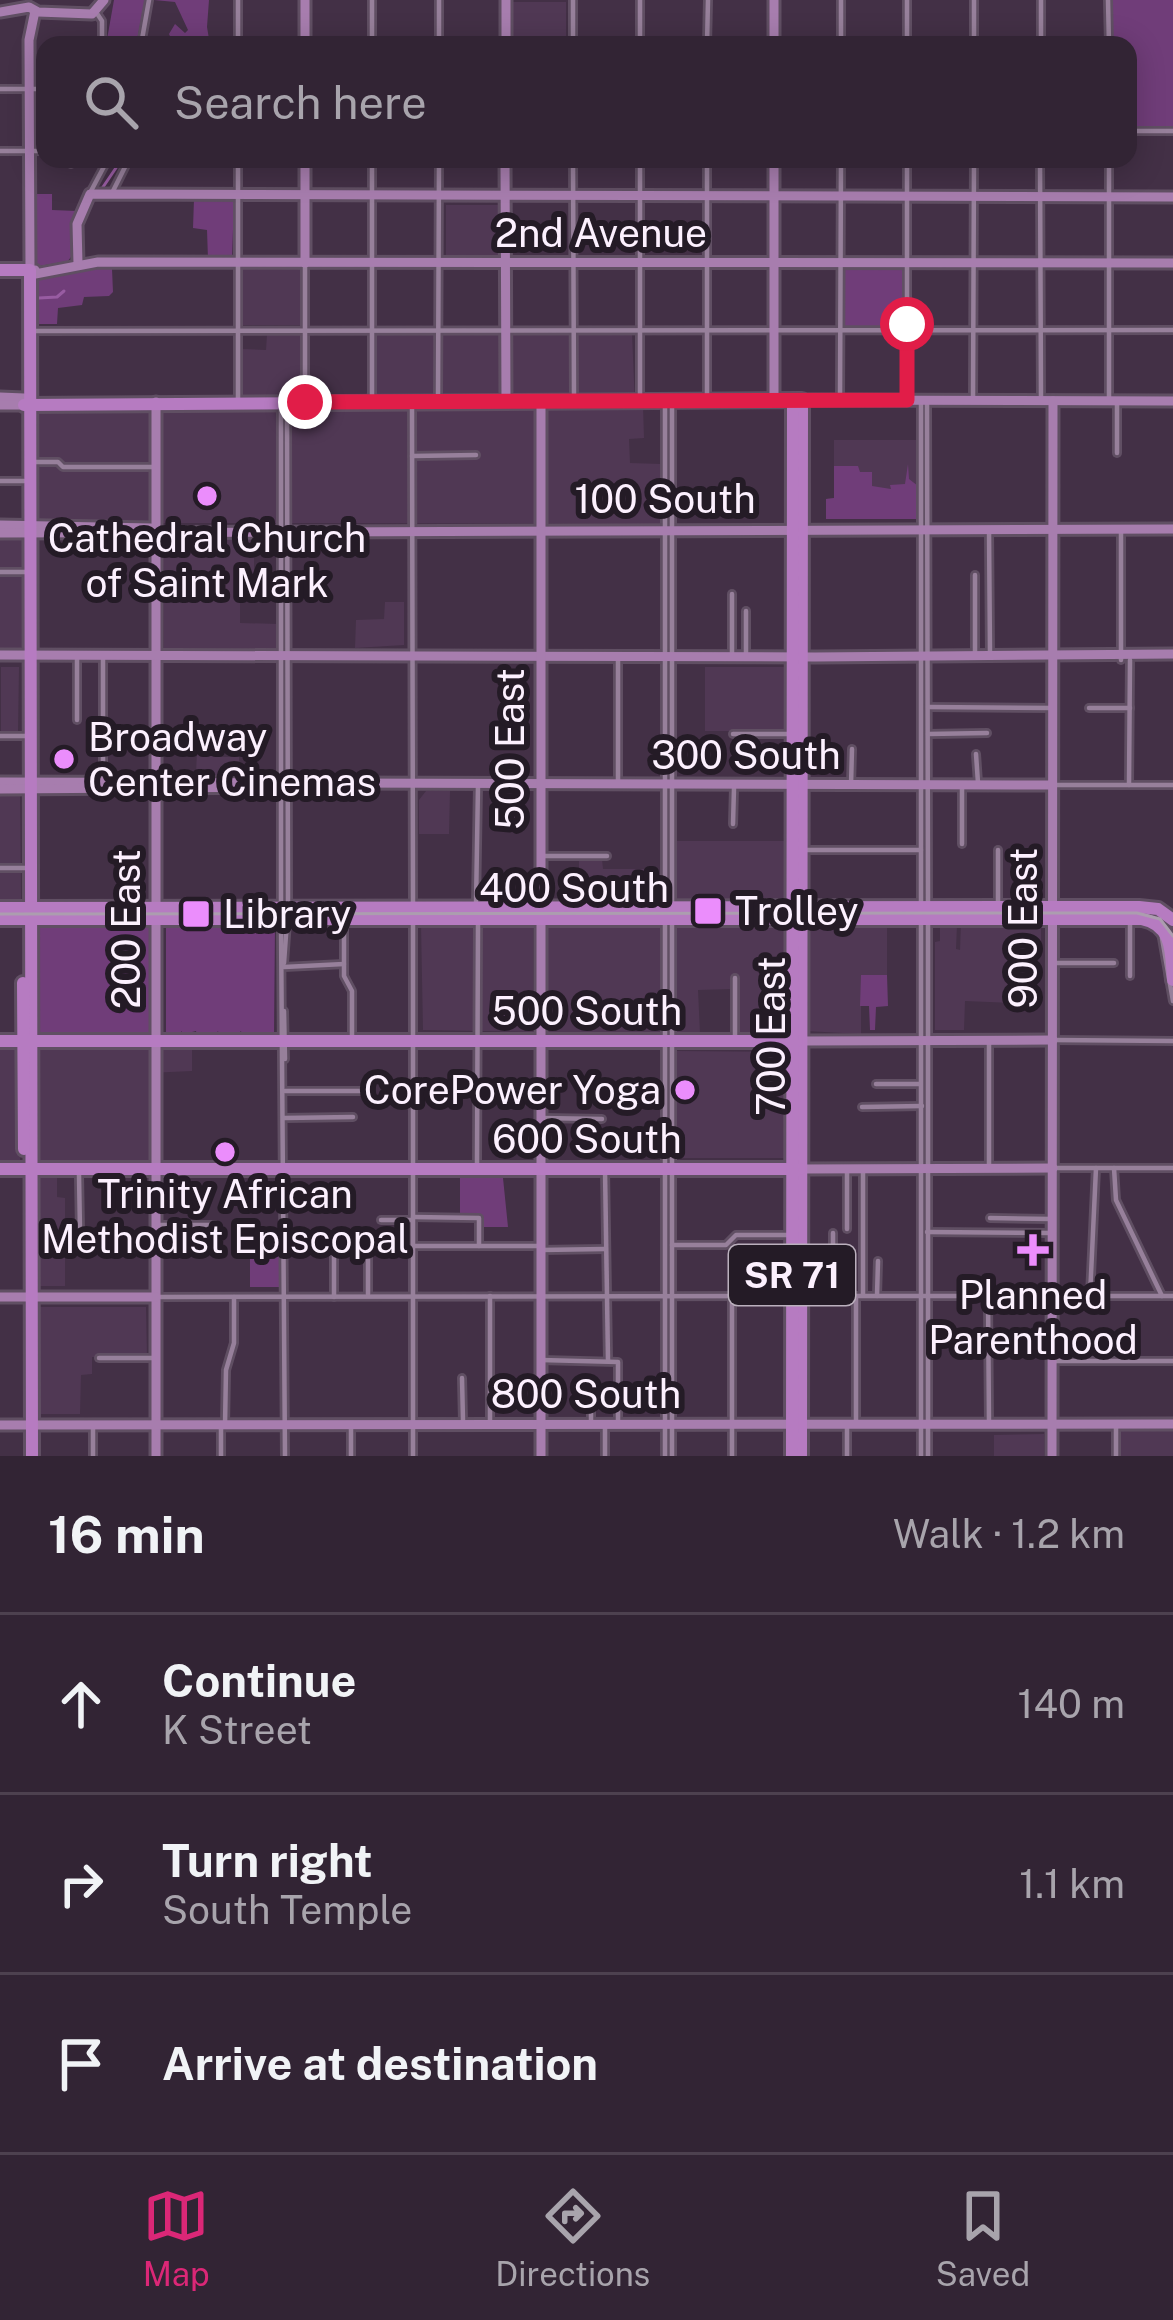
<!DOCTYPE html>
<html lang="en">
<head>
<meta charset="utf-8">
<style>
	body { margin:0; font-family:"Public Sans",sans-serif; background:#3a2c3c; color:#f1f3f6 }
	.stop { position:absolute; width:36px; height:36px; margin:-27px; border:9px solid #e11d48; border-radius:50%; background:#fff }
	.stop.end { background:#e11d48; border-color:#fff; box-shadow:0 3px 12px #0008 }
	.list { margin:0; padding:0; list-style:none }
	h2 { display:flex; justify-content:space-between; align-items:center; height:156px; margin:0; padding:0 48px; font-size:51px }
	h2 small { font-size:39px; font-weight:400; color:#a8a4ac }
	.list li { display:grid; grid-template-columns:78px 1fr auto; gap:36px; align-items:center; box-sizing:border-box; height:180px; padding:0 48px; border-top:3px solid #4d414f }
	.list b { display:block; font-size:45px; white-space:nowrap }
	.list p { margin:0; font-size:39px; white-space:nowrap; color:#a8a4ac }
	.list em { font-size:39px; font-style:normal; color:#a8a4ac }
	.icon { flex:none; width:66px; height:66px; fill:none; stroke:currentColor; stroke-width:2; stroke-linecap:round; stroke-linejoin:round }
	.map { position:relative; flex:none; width:1173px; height:1456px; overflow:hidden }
	.search { position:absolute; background:#322434; box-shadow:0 6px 30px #0003; left:36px; right:36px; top:36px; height:132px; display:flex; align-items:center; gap:30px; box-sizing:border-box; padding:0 42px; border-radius:24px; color:#a8a4ac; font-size:45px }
	.sheet { height:696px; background:#322434 }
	nav { display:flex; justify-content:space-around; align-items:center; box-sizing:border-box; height:168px; border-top:3px solid #4d414f; background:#322434; font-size:33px; color:#a8a4ac }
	nav a { display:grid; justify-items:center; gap:6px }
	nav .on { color:#db2777 }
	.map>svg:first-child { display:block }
	.built { fill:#503854 }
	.green { fill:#703d79 }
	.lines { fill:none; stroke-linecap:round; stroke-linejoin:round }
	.stream { stroke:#985ca2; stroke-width:3 }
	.street-casing { stroke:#604f63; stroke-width:10 }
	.secondary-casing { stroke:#604f63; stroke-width:15 }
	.primary-casing { stroke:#604f63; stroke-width:18 }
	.street { stroke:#97809b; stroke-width:4.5 }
	.secondary { stroke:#a77dae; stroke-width:9 }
	.primary { stroke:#b67bc1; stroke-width:12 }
	.tram { stroke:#ac9daf; stroke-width:3 }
	.route { stroke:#e11d48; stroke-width:15 }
	.poi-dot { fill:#eb8dfc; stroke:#241b26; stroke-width:4.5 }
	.labels { text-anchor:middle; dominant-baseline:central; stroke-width:12; stroke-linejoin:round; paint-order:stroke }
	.shield { fill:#241b26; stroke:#bbb0bd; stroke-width:3 }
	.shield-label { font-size:36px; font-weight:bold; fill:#fcf0fe }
	.street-label { font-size:39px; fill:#fcf0fe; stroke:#241b26 }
	.poi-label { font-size:39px; fill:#fcf0fe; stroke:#241b26 }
</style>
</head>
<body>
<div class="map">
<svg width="1173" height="1456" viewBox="0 0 1173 1456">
	<rect width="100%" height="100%" fill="#433046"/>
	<!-- built -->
	<g class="built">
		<rect x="512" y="2" width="54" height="43"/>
		<path d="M 446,205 L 498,205 L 498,255 L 446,256 Z"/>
		<path d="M 301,267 L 300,325 L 241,325 L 242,268 Z"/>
		<path d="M 309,333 L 308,393 L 312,396 L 364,396 L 368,392 L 367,333 L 632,333 L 635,405 L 643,406 L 644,438 L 629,439 L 630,463 L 661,464 L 662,524 L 289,523 L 290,397 L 242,397 L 241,349 L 266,350 L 267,334 Z"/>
		<path d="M 35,407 L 151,407 L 151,522 L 35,523 Z"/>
		<rect x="160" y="407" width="116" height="116"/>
		<path d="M 834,440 L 918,440 L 919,517 L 826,519 L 826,499 L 834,498 Z"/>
		<path d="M 163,535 L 254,535 L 254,589 L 240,590 L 240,623 L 279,624 L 278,649 L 164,648 Z"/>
		<path d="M 0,536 L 22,540 L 22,647 L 18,651 L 0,650 Z"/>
		<path d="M 385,602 L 404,602 L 404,645 L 355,648 L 356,620 L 384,619 Z"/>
		<path d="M 1,667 L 19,667 L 18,731 L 1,731 Z"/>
		<rect x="705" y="667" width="81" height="64"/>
		<path d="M 197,750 L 217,750 L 218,757 L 239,757 L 239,775 L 196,775 Z"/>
		<path d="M 426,791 L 450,791 L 449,834 L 419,834 L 419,800 Z"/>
		<path d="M 0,794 L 20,794 L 21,903 L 0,903 Z"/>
		<rect x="675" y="841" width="113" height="59"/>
		<path d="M 602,859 L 603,869 L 657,869 L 657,901 L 579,900 L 579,860 Z"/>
		<path d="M 662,923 L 661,1032 L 546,1032 L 546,924 Z"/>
		<path d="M 675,923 L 787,924 L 786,1032 L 733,1033 L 732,989 L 698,990 L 700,1033 L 676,1032 Z"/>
		<path d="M 807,923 L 887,923 L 887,975 L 861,976 L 861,1034 L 806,1031 Z"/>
		<path d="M 961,923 L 1041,923 L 1041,954 L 1029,955 L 1029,965 L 1013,966 L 1013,1003 L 965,1001 L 964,1030 L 935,1030 L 935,942 L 940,941 L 940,925 L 957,925 L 956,949 L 960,950 Z"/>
		<path d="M 421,924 L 533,924 L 533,1032 L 423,1030 Z"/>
		<path d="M 192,1047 L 192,1071 L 149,1073 L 149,1162 L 36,1163 L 36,1048 Z"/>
		<rect x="0" y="1048" width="20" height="115"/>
		<path d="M 676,1051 L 785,1052 L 785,1158 L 676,1158 Z"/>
		<path d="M 39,1176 L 57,1176 L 57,1197 L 65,1198 L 65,1286 L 38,1286 Z"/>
		<path d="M 39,1307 L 146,1307 L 147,1357 L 92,1357 L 92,1374 L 81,1375 L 80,1414 L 39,1414 Z"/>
		<rect x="1120" y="1431" width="53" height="25"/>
		<path d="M 1044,1434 L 1044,1456 L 994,1456 L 994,1435 Z"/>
	</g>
	<!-- green -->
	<g class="green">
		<path d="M 114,0 L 145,0 L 136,45 L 106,45 Z"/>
		<path d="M 209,0 L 207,27 L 210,45 L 174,45 L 169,34 L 175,24 L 185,33 L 188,30 L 175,2 L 154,0 Z"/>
		<path d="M 1112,0 L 1173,0 L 1173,128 L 1128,128 L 1128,45 L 1112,45 Z"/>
		<path d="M 31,194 L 52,194 L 52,210 L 77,211 L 73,254 L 68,261 L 34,267 Z"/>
		<path d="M 194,199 L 234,200 L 232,259 L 208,259 L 207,230 L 193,228 Z"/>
		<rect x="844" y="267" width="60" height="59"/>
		<path d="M 80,268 L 112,269 L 113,292 L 109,296 L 84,297 L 82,305 L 58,308 L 57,324 L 34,324 L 35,278 Z"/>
		<path d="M 908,464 L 909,479 L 918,486 L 918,519 L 826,519 L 826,499 L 834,498 L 834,466 L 858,466 L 860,472 L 872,472 L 872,486 L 891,489 L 890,485 L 905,484 Z"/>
		<path d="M 150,922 L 151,1034 L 39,1034 L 39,923 Z"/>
		<path d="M 275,925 L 274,1035 L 242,1035 L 241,1031 L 237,1035 L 219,1035 L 218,1031 L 216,1034 L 197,1035 L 196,1031 L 184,1034 L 181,1031 L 181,1034 L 166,1034 L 166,926 Z"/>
		<path d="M 861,975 L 887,975 L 888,1006 L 876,1007 L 875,1030 L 870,1030 L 869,1006 L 860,1006 Z"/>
		<path d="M 460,1178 L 503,1178 L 508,1227 L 482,1227 L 480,1216 L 460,1216 Z"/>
		<path d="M 271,1239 L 279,1239 L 279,1287 L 250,1287 L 250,1259 L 276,1259 L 270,1256 Z"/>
	</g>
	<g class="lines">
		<!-- stream -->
		<g class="stream">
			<path d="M 101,190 L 122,159"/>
			<path d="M 0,263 L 15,263"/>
			<path d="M 39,298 L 57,297 L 64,291"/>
		</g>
		<defs>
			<g id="street">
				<path d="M 238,0 L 238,45"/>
				<path d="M 1108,0 L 1109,45"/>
				<path d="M 96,12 L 102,21 L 102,45"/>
				<path d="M 141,45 L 149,0"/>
				<path d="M 372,45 L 372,0"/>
				<path d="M 439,45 L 439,0"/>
				<path d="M 573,45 L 573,0"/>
				<path d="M 640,45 L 640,0"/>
				<path d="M 707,45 L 708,0"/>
				<path d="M 841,45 L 841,0"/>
				<path d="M 907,45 L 907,0"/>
				<path d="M 974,45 L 974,0"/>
				<path d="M 1041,45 L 1041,0"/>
				<path d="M 0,89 L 45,89"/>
				<path d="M 1128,131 L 1173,131"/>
				<path d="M 0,151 L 45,151"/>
				<path d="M 238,159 L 238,402"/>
				<path d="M 372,159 L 372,402"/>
				<path d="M 573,159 L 574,401"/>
				<path d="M 640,159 L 640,399"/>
				<path d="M 707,159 L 707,401"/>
				<path d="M 1040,159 L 1041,401"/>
				<path d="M 71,164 L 74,159"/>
				<path d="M 91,191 L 108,159"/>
				<path d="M 113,191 L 129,159"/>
				<path d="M 305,264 L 305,402"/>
				<path d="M 30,331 L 1173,330"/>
				<path d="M 438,399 L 439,159"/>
				<path d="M 840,400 L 841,159"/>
				<path d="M 907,400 L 907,159"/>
				<path d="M 921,400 L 921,905"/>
				<path d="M 927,400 L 928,905"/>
				<path d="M 973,400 L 974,159"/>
				<path d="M 1109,401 L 1109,159"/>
				<path d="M 1117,401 L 1117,453"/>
				<path d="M 287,405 L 288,903"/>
				<path d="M 412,406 L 413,904"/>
				<path d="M 665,406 L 665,905"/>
				<path d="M 412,456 L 476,455"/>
				<path d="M 32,462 L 58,462 L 63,467 L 156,467"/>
				<path d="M 0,481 L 24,481"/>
				<path d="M 989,529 L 990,655"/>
				<path d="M 0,572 L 25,572"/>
				<path d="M 746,611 L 746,653"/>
				<path d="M 975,653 L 975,575"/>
				<path d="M 732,657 L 732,594"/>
				<path d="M 1121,660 L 1121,529"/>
				<path d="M 928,707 L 1053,708"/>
				<path d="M 1089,708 L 1130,708"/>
				<path d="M 77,720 L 77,657"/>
				<path d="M 733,734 L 787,734"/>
				<path d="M 928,734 L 987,733"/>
				<path d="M 0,736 L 25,736"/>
				<path d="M 976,754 L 978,783"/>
				<path d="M 103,782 L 103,657"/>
				<path d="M 618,783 L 618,657"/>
				<path d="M 851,785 L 852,749"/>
				<path d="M 962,785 L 962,844"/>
				<path d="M 1052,785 L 1173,785"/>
				<path d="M 1129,785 L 1130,660"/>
				<path d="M 733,824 L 734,788"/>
				<path d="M 807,850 L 921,850"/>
				<path d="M 541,856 L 607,856"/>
				<path d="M 0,868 L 25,868"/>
				<path d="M 672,904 L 672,406"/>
				<path d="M 998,904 L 998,850"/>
				<path d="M 476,905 L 478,785"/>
				<path d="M 281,906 L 281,408"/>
				<path d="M 672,922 L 672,1456"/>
				<path d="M 921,922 L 921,1456"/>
				<path d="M 281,924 L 285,1456"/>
				<path d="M 344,924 L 344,976 L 352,991 L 352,1036"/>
				<path d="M 1130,924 L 1130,976"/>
				<path d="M 1162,938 L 1173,1001"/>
				<path d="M 284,963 L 287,921"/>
				<path d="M 1053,963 L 1114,963"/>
				<path d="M 284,967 L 344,964"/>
				<path d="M 284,1011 L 285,1059"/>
				<path d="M 735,1038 L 735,978"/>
				<path d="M 1053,1040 L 1173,1041"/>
				<path d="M 989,1042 L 989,1168"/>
				<path d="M 876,1084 L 919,1084"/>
				<path d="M 285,1091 L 361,1091"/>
				<path d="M 862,1107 L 922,1106"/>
				<path d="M 284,1118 L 353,1117"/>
				<path d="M 541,1118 L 602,1119"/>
				<path d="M 477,1164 L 478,924"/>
				<path d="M 847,1168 L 847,1229"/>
				<path d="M 863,1168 L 863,1294"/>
				<path d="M 1053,1168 L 1173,1168"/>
				<path d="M 1114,1168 L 1116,1200 L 1162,1296"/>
				<path d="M 605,1170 L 608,1360"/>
				<path d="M 79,1175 L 80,1231"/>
				<path d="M 413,1217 L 479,1218 L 479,1246"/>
				<path d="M 990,1218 L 1051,1219"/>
				<path d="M 381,1220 L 412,1220"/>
				<path d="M 156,1225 L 215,1225"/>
				<path d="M 927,1232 L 1053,1233"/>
				<path d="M 833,1233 L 833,1294"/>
				<path d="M 334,1237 L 368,1238 L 368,1294"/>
				<path d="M 672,1245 L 726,1245 L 736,1235 L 787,1235"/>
				<path d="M 413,1246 L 539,1246"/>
				<path d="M 541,1250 L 605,1249"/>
				<path d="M 490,1296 L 490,1423"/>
				<path d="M 807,1296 L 1173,1296"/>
				<path d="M 877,1296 L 878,1261"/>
				<path d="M 1090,1296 L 1096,1168"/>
				<path d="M 156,1297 L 792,1296"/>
				<path d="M 334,1297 L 334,1234"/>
				<path d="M 988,1298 L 989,1424"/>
				<path d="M 99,1358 L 153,1358"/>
				<path d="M 541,1360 L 618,1362 L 618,1423"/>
				<path d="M 1053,1361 L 1173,1361"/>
				<path d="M 462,1378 L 463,1421"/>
				<path d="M 591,1384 L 591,1420"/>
				<path d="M 856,1422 L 856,1296"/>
				<path d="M 605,1424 L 605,1456"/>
				<path d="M 1116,1424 L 1116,1456"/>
				<path d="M 93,1425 L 93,1456"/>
				<path d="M 221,1425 L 221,1456"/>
				<path d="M 225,1425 L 226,1370 L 234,1343 L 234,1297"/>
				<path d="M 351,1425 L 351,1456"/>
				<path d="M 847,1426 L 847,1456"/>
				<path d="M 413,1456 L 413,922"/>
				<path d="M 665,1456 L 665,922"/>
				<path d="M 732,1456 L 732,1296"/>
				<path d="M 928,1456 L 928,922"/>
			</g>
			<g id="secondary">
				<path d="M 506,0 L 506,45"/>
				<path d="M 774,0 L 774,45"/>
				<path d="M 35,11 L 29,40 L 30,270 L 35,270"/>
				<path d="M 0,12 L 29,7 L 38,12 L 92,14 L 104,0"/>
				<path d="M 305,45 L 305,0"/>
				<path d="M 505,159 L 506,402"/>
				<path d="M 774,159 L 774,400"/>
				<path d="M 305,263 L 305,159"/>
				<path d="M 78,264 L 77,224 L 90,194 L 1173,197"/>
				<path d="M 30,275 L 98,262 L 1173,263"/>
				<path d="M 0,397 L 24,398"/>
				<path d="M 802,400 L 1173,401"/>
				<path d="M 156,402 L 156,1456"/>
				<path d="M 0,405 L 24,405"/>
				<path d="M 0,525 L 151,528"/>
				<path d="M 0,533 L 1173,529"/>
				<path d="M 0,655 L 815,657 L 1173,654"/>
				<path d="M 0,782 L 1052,785"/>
				<path d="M 0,789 L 302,787"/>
				<path d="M 802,1041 L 1053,1040"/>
				<path d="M 801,1169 L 1053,1168"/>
				<path d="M 0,1297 L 156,1297"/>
				<path d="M 0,1425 L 1173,1424"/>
				<path d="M 541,1456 L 541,401"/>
				<path d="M 1052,1456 L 1053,401"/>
			</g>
			<g id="primary">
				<path d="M 0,270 L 30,270 L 32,1456"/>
				<path d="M 24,405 L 802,400 L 801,1456"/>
				<path d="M 0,908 L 1139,907 L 1158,909 L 1173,920"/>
				<path d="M 0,919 L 1142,919 C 1173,925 1171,953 1173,980"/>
				<path d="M 23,983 L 24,1149"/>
				<path d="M 0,1041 L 797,1041"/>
				<path d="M 0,1169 L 800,1169"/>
				<path d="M 792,1456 L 793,400"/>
			</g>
		</defs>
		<!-- street casing -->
		<use href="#street" class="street-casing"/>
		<!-- secondary casing -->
		<use href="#secondary" class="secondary-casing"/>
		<!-- primary casing -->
		<use href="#primary" class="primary-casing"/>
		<!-- street -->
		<use href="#street" class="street"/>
		<!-- secondary -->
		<use href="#secondary" class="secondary"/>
		<!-- primary -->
		<use href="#primary" class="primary"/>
		<!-- tram -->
		<path class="tram" d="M 0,914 L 1137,913 L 1160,919 L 1173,936"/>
	</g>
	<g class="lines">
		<!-- route -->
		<path class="route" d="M 305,402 L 907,400 L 907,324"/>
	</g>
	<!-- markers -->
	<g class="poi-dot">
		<circle cx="207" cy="496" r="12"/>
		<circle cx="64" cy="759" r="12"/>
		<rect x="693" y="896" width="30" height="30" rx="6"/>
		<rect x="181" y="899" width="30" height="30" rx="6"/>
		<circle cx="685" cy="1090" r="12"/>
		<circle cx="225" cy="1152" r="12"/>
		<path d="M1027 1232h12v12h12v12h-12v12h-12v-12h-12v-12h12z"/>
	</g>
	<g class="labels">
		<!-- shield labels -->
		<rect class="shield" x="729" y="1245" width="126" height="60" rx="9"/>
		<g class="shield-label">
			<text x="792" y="1275">SR 71</text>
		</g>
		<!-- street labels -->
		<g class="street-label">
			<text x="601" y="233">2nd Avenue</text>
			<text x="665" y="499">100 South</text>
			<text transform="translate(510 749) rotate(-90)">500 East</text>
			<text x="746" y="755">300 South</text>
			<text x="574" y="888">400 South</text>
			<text transform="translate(1023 928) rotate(-90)">900 East</text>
			<text transform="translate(126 929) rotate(-90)">200 East</text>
			<text x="587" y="1011">500 South</text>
			<text transform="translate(771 1036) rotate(-90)">700 East</text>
			<text x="587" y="1139">600 South</text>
			<text x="586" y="1394">800 South</text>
		</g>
		<!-- poi labels -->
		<g class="poi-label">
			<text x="207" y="538">Cathedral Church<tspan x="207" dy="45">of Saint Mark</tspan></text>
			<text x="88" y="737" text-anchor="start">Broadway<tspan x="88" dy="45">Center Cinemas</tspan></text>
			<text x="735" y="911" text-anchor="start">Trolley</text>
			<text x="223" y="914" text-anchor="start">Library</text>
			<text x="661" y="1090" text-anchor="end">CorePower Yoga</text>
			<text x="225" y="1194">Trinity African<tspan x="225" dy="45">Methodist Episcopal</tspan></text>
			<text x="1033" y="1295">Planned<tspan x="1033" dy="45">Parenthood</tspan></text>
		</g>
	</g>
</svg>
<div class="stop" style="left:907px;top:324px"></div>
<div class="stop end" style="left:305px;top:402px"></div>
<div class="search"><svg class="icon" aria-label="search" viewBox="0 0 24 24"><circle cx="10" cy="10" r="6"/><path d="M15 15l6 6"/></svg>Search here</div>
</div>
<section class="sheet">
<h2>16 min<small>Walk · 1.2 km</small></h2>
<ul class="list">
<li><svg class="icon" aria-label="ahead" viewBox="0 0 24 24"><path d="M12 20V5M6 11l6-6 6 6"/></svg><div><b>Continue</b><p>K Street</p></div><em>140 m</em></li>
<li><svg class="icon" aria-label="right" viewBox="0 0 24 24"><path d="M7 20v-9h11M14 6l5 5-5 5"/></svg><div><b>Turn right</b><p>South Temple</p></div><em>1.1 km</em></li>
<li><svg class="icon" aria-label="arrive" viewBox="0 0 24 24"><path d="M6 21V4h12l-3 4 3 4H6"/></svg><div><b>Arrive at destination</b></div></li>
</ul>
</section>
<nav>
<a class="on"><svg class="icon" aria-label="map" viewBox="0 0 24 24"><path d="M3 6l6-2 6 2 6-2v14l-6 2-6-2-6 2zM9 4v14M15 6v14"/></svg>Map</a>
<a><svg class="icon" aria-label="directions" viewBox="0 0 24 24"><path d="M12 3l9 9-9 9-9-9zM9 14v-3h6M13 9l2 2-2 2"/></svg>Directions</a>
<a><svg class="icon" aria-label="saved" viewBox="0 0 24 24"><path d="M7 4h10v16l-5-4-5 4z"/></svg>Saved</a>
</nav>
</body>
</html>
